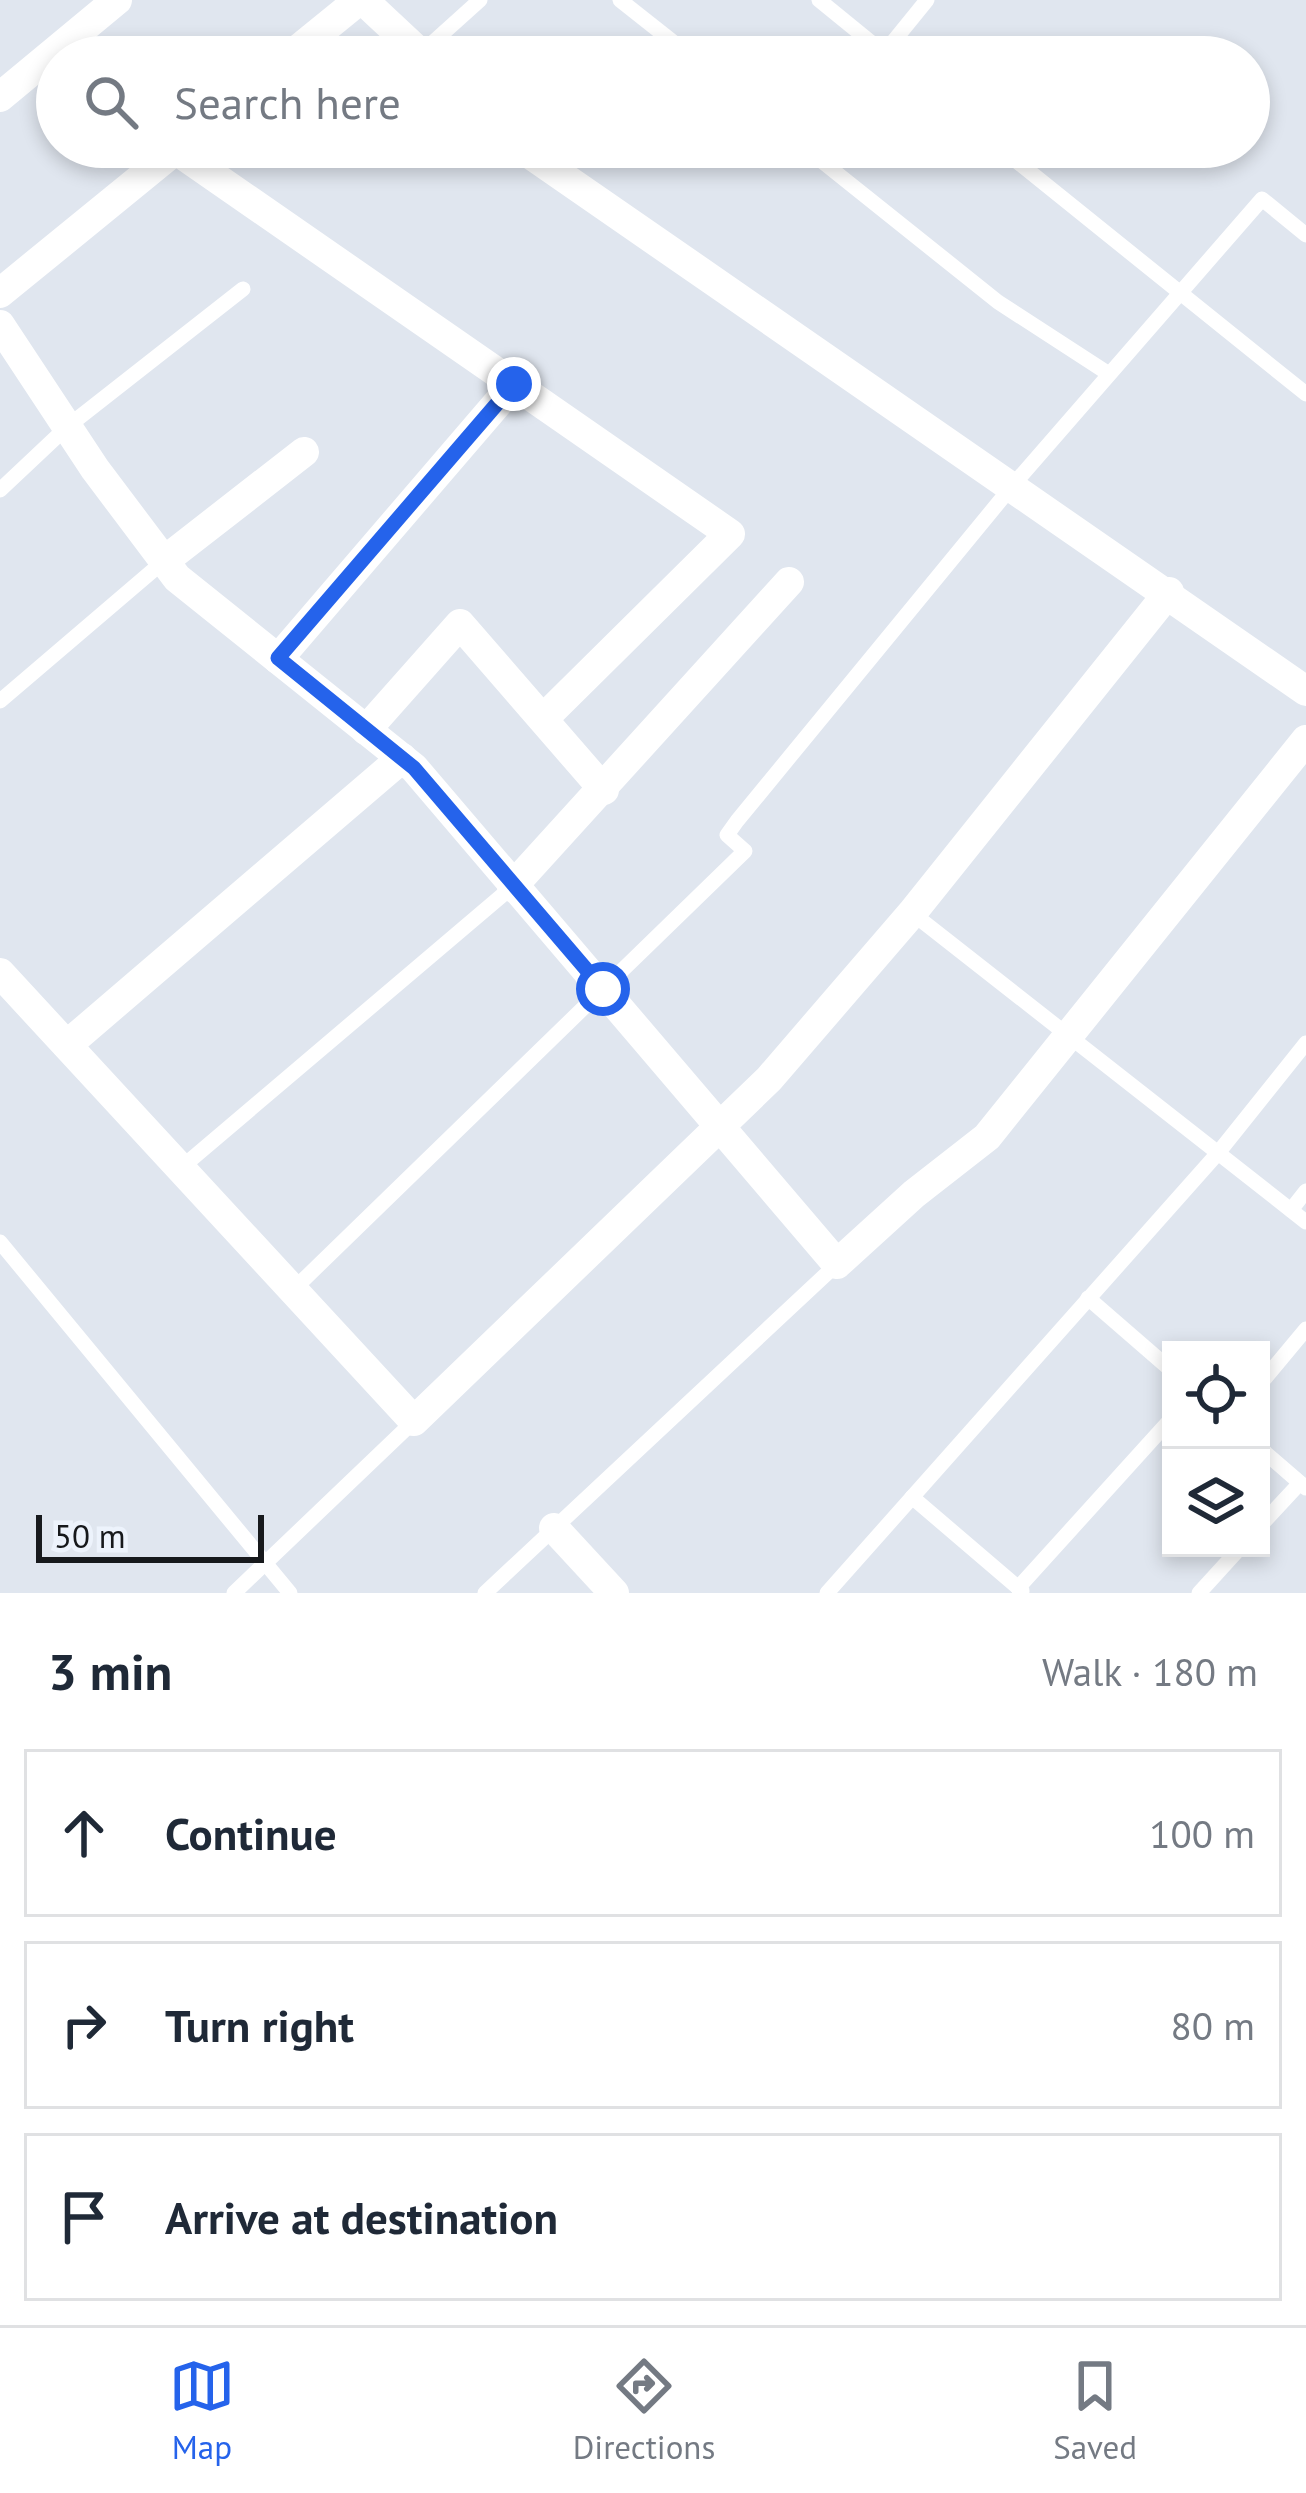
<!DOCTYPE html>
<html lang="en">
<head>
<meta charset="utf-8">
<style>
	body { margin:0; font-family:"PT Sans",sans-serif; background:#f2f2f3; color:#1f2937 }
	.controls { position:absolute; right:36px; bottom:36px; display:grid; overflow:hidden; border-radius:0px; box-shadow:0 6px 18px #0003 }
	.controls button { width:108px; height:108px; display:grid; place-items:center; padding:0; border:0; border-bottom:3px solid #e0e1e3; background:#fff; color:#1f2937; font:60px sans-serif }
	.scale { position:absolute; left:36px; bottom:30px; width:228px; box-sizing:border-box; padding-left:12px; border:6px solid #17191c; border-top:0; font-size:33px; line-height:42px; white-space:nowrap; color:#17191c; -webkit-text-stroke:9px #edf3fc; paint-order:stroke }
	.stop { position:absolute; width:36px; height:36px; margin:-27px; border:9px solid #2563eb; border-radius:50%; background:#fff }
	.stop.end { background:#2563eb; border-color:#fff; box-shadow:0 3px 12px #0008 }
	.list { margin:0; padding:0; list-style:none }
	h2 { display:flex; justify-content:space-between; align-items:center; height:156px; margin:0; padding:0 48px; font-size:51px }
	h2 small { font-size:39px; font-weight:400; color:#747a83 }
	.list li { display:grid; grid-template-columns:78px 1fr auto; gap:36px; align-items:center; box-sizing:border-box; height:168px; margin:0 24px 24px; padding:0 24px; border:3px solid #e0e1e3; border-radius:0px }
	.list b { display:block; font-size:45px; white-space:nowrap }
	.list em { font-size:39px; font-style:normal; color:#747a83 }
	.icon { flex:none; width:66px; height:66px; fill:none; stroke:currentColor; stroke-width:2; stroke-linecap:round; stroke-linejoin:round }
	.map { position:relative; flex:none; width:1306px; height:1593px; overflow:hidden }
	.search { position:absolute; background:#fff; box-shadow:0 6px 18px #0003; left:36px; right:36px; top:36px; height:132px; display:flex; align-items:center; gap:30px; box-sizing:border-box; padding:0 42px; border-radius:66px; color:#747a83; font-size:45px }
	.sheet { height:732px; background:#fff }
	nav { display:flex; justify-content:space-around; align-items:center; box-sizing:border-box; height:168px; border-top:3px solid #e0e1e3; background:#fff; font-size:33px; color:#747a83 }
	nav a { display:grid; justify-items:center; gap:6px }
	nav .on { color:#2563eb }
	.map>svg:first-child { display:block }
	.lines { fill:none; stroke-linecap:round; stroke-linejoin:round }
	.lane { stroke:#fff; stroke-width:15 }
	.street { stroke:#fff; stroke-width:30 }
	.route { stroke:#2563eb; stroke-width:15 }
</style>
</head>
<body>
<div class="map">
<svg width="1306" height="1593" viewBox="0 0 1306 1593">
	<rect width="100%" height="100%" fill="#e0e6ef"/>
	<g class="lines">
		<!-- lane -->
		<g class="lane">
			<path d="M 620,0 L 692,57"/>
			<path d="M 819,0 L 889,57"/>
			<path d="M 884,53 L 927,0"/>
			<path d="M 420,54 L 480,0"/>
			<path d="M 804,147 L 998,302 L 1109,374"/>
			<path d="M 999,147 L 1306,394"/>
			<path d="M 0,490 L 67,427 L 243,289"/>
			<path d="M 0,701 L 164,561"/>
			<path d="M 912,913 L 1306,1222"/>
			<path d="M 181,1168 L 512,887"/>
			<path d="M 1291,1210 L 1306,1191"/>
			<path d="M 0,1242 L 290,1593"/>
			<path d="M 293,1290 L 745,851 L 727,835 L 737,821 L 1013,485 L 1262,199 L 1306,235"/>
			<path d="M 1088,1298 L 1171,1370"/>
			<path d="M 1261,1383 L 1306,1329"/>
			<path d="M 1261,1449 L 1306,1488"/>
			<path d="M 912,1497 L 1022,1591"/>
			<path d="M 1261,1525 L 1300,1483"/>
			<path d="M 1018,1588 L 1171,1419"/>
			<path d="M 234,1593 L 414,1421"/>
			<path d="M 485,1593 L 837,1264"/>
			<path d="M 827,1593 L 1218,1153 L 1306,1043"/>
			<path d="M 1199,1593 L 1240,1548"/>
		</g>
		<!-- street -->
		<g class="street">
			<path d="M 363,0 L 424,57"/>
			<path d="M 289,57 L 359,0"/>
			<path d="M 0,97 L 117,0"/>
			<path d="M 520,147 L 1306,691"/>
			<path d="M 176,150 L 730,534 L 544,718"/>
			<path d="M 0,293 L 179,147"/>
			<path d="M 0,325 L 95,469 L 177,578 L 414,768 L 837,1264 L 914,1194 L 987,1137 L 1306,740"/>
			<path d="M 164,561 L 304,452"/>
			<path d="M 278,659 L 514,384"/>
			<path d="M 366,730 L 460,624 L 604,790"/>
			<path d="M 512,887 L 789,582"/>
			<path d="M 0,973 L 414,1421 L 769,1079 L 912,913 L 1169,592"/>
			<path d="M 67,1045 L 402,758"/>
			<path d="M 554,1528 L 614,1593"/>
		</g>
	</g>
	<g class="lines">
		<!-- route -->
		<path class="route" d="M 514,384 L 278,658 L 414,768 L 603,989"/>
	</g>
</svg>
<div class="controls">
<button><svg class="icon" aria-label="locate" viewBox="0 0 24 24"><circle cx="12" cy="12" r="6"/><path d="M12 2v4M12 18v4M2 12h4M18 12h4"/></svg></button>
<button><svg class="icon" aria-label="layers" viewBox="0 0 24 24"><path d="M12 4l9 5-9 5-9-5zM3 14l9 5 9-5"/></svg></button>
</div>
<div class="scale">50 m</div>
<div class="stop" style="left:603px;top:989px"></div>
<div class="stop end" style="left:514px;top:384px"></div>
<div class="search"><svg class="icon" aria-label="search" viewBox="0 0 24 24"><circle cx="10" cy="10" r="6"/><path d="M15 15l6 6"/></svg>Search here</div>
</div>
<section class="sheet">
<h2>3 min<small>Walk · 180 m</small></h2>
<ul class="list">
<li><svg class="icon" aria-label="ahead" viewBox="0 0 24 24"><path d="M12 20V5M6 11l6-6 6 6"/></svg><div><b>Continue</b></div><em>100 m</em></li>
<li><svg class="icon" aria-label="right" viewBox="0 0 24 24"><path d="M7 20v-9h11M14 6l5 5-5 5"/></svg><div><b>Turn right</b></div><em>80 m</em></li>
<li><svg class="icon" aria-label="arrive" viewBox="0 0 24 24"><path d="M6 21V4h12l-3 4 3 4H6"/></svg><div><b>Arrive at destination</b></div></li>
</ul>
</section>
<nav>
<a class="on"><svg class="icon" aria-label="map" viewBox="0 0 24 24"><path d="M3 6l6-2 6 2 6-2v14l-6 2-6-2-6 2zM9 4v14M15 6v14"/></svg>Map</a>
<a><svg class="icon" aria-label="directions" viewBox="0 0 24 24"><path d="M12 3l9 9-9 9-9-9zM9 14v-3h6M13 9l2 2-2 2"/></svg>Directions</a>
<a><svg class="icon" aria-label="saved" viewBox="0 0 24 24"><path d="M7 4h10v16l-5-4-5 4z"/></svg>Saved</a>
</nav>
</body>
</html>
